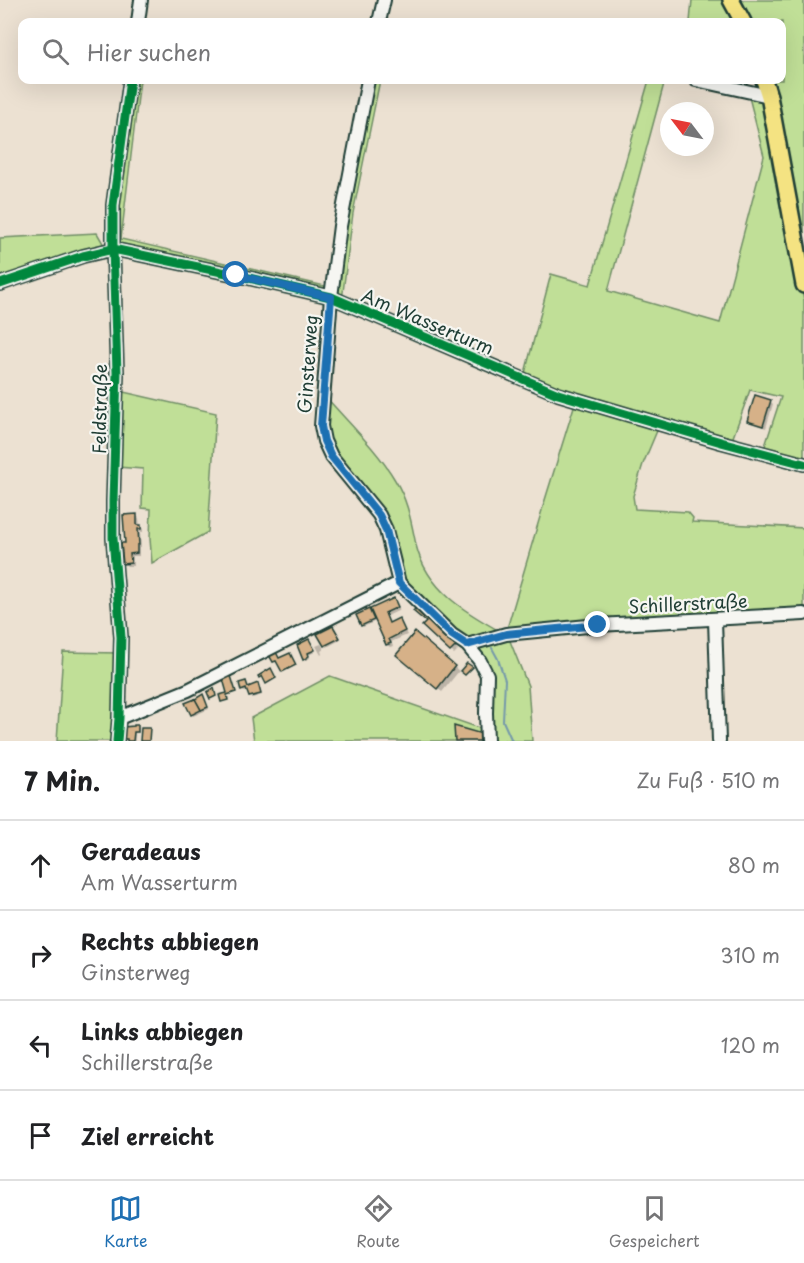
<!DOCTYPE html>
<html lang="de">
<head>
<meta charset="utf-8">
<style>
	body { margin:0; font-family:"Playpen Sans",sans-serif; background:#f6f6f6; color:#202124 }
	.compass { position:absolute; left:660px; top:102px; width:54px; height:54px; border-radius:50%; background:#fff; box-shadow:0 6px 24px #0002; rotate:302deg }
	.stop { position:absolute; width:18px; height:18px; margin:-14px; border:4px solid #1f6fb2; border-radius:50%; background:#fff }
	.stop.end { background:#1f6fb2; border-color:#fff; box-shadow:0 2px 6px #0008 }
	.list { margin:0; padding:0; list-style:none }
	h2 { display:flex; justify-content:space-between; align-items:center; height:78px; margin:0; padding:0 24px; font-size:26px }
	h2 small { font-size:20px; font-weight:400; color:#757577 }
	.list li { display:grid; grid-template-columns:39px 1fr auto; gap:18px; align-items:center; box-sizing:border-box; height:90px; padding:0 24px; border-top:2px solid #e0e0e0 }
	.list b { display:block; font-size:22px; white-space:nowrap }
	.list p { margin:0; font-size:20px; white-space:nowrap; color:#757577 }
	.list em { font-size:20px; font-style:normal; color:#757577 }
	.icon { flex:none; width:33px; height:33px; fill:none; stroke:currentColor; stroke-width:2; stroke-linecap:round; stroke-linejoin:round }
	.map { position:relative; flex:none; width:804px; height:741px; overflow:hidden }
	.search { position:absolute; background:#fff; box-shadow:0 6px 24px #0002; left:18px; right:18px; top:18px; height:66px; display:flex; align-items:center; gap:15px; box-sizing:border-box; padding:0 21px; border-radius:12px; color:#757577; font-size:22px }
	.sheet { height:438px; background:#fff }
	nav { display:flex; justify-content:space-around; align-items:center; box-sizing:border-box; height:84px; border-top:2px solid #e0e0e0; background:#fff; font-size:16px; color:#757577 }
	nav a { display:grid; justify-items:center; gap:3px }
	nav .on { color:#1f6fb2 }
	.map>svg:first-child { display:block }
	.green { fill:#c0df97; stroke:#708e66; stroke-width:1.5 }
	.shadow { fill:#0003 }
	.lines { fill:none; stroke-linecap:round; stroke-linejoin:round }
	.stream { stroke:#7599aa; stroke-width:2 }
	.building { fill:#d6b188; stroke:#1f3d34; stroke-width:1.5 }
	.minor-casing { stroke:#1f3d34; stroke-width:16 }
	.major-casing { stroke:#1f3d34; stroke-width:20 }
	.minor { stroke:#f6f6f2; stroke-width:12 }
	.major { stroke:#f4e382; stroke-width:15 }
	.cycleway-casing { stroke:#f6f6f2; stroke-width:13 }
	.cycleway { stroke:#00873e; stroke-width:9 }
	.route { stroke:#1f6fb2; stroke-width:8 }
	.labels { text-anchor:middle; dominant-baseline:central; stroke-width:4.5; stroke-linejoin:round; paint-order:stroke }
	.street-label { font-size:18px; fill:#1f3d34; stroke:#f6f6f2 }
</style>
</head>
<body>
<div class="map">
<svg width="804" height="741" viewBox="0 0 804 741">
	<rect width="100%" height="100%" fill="#ece1d2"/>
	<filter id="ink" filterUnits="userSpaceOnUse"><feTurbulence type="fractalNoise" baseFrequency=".0167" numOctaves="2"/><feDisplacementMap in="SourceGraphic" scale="12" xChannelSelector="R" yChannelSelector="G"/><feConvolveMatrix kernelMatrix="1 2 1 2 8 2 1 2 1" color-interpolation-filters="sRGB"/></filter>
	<g filter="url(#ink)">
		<!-- green -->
		<g class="green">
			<path d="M 692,0 L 728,0 L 740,22 L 690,22 Z"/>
			<path d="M 735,0 L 804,0 L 804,266 L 766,80 L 782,80 L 782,22 L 746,22 Z"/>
			<path d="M 133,80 L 140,80 L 121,239 L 329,287 L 327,290 L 118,245 L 116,204 Z"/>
			<path d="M 370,80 L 380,80 L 353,213 L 342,300 L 334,294 Z"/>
			<path d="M 649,80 L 665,80 L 608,291 L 720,323 L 764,156 L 748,93 L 766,97 L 804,300 L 804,460 L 764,449 L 781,397 L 750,390 L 732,440 L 605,405 L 524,377 L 551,274 L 590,285 Z"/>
			<path d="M 97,233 L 104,245 L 0,280 L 0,238 Z"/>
			<path d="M 119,391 L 216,413 L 208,532 L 152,563 L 150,539 L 151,509 L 142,508 L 143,469 L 117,467 Z"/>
			<path d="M 325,396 C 348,422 378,451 395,480 C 408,501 411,521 416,545 C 427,590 465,612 503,633 L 466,643 L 401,581 L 393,548 L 328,446 Z"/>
			<path d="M 576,400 L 659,426 L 643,464 L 633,496 L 635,509 L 688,512 L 693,518 L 692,522 L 804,528 L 804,612 L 506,632 L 545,500 Z"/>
			<path d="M 508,636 L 528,686 L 532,741 L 488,741 L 488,675 L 470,646 Z"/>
			<path d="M 63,652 L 118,653 L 113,741 L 57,741 Z"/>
			<path d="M 330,676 L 485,730 L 486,741 L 254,741 L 251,718 Z"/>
		</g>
		<!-- shadow -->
		<g class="shadow">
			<path d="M 770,401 L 773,404 L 766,428 L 751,423 L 748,420 Z"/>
			<path d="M 136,515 L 139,518 L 140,526 L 143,529 L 143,532 L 140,532 L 141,548 L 139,548 L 139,556 L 133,556 L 133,566 L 127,566 L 124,563 L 127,544 Z"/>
			<path d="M 394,600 L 400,610 L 387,616 L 390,624 L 401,623 L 407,635 L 391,642 L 393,646 L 390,647 L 387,645 L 376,621 L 363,627 L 362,625 L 369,611 L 374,616 Z"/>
			<path d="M 416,610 L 458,650 L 454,654 L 424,626 L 428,622 Z"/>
			<path d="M 335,629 L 340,640 L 327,647 L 325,645 Z"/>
			<path d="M 415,634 L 459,671 L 442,692 L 402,659 Z"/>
			<path d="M 311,642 L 315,652 L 308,655 L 310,658 L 306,660 L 304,659 Z"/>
			<path d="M 321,644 L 324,649 L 321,651 L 322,654 L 321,655 L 316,646 Z"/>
			<path d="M 246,683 L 248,688 L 257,685 L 262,695 L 252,698 L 248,691 L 244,692 L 242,690 Z"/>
			<path d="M 204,698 L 209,709 L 193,716 L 192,714 Z"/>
			<path d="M 137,726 L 139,728 L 139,733 L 135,733 L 135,741 L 126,740 L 124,738 Z"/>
		</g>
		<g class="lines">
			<!-- stream -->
			<path class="stream" d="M 492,648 L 498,659 L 505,680 L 503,721 L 512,741"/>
		</g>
		<!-- building -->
		<g class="building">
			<path d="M 755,395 L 771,400 L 763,426 L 747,421 Z"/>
			<path d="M 137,514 L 137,525 L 141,525 L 141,529 L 138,529 L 139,545 L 137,545 L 137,553 L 130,554 L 131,563 L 123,564 L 121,543 L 125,543 L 123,515 Z"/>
			<path d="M 394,598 L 398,607 L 385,613 L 389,623 L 399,618 L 405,631 L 389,639 L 391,643 L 386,645 L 370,609 Z"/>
			<path d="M 416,608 L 456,646 L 450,652 L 422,626 L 426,622 L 413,611 Z"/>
			<path d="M 369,609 L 374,620 L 361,626 L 356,615 Z"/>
			<path d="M 333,626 L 340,638 L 324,646 L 317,634 Z"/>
			<path d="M 415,632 L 455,666 L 437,689 L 396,655 Z"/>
			<path d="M 309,639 L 315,650 L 308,653 L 309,656 L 303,660 L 297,645 Z"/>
			<path d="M 276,652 L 279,658 L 290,653 L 296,665 L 282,672 L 276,661 L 273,662 L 269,655 Z"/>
			<path d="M 467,663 L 473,667 L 465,675 L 460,671 Z"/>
			<path d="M 271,668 L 276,678 L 266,684 L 262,676 L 259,678 L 258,676 Z"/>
			<path d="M 231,676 L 236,692 L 227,695 L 228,700 L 221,702 L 219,695 L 227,693 L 223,679 Z"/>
			<path d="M 246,681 L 248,687 L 258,683 L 261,694 L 249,697 L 246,689 L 241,691 L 239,683 Z"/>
			<path d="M 214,688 L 216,696 L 210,699 L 207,692 Z"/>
			<path d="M 203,694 L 208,707 L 201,710 L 195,699 Z"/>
			<path d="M 195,699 L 201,710 L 191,715 L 185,703 Z"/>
			<path d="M 134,725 L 138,725 L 138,732 L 134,732 L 133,741 L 127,741 L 127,739 L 123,739 L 123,727 L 134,726 Z"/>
			<path d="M 454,726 L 482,734 L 483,741 L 455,741 Z"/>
			<path d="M 141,728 L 150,728 L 149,741 L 140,741 Z"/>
		</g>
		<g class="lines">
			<defs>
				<g id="minor">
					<path d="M 138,22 L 141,0"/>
					<path d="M 379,22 L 384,0"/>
					<path d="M 368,80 L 340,226 L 331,297 L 321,426 L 324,441 L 331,456 L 379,515 L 386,530 L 399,583 L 452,635 L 467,645 L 480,661 L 487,675 L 486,713 L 487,741"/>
					<path d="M 696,80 L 769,96"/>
					<path d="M 0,284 L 83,256 L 113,249 L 236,275 L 331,297 L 558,394 L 721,442 L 804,464"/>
					<path d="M 715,620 L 719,741"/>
					<path d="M 467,645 L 506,634 L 598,625 L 804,614"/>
					<path d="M 119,718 L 188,690 L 399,583"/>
					<path d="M 117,741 L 119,718 L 121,637 L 113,538 L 113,501 L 117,373 L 113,249 L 113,205 L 130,80"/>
				</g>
				<g id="major">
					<path d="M 731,0 L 743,22"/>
					<path d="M 764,80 L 769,96 L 804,285"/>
				</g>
			</defs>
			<!-- minor casing -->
			<use href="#minor" class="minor-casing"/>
			<!-- major casing -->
			<use href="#major" class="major-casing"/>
			<!-- minor -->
			<use href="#minor" class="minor"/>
			<!-- major -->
			<use href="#major" class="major"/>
			<defs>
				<g id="cycleway">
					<path d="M 0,284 L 83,256 L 113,249 L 236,275 L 331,297 L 558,394 L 721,442 L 804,464"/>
					<path d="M 117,741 L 119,718 L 121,637 L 113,538 L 113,501 L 117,373 L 113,249 L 113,205 L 130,80"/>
				</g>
			</defs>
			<!-- cycleway casing -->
			<use href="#cycleway" class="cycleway-casing"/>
			<!-- cycleway -->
			<use href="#cycleway" class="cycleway"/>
		</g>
	</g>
	<g class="lines" filter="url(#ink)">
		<!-- route -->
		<path class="route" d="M 236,275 L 331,297 L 321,426 L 324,441 L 331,456 L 379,515 L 386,530 L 399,583 L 452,635 L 467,645 L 506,634 L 598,625"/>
	</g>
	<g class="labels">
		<!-- street labels -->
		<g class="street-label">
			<text transform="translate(428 321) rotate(23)">Am Wasserturm</text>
			<text transform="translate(307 364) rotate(-86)">Ginsterweg</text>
			<text transform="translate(99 409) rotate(-89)">Feldstraße</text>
			<text transform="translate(688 603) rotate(-3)">Schillerstraße</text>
		</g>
	</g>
</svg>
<svg class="compass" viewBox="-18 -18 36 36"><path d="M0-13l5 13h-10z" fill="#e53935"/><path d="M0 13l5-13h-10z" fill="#757577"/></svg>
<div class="stop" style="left:236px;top:275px"></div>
<div class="stop end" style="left:598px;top:625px"></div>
<div class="search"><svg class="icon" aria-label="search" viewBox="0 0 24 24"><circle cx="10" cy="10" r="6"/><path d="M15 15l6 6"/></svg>Hier suchen</div>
</div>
<section class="sheet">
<h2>7 Min.<small>Zu Fuß · 510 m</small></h2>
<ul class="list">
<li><svg class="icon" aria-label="ahead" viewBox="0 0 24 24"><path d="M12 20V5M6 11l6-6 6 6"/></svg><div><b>Geradeaus</b><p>Am Wasserturm</p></div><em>80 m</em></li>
<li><svg class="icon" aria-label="right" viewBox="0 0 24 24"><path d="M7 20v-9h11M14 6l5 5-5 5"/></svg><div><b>Rechts abbiegen</b><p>Ginsterweg</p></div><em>310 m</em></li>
<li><svg class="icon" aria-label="left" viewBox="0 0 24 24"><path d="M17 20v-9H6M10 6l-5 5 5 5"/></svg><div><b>Links abbiegen</b><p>Schillerstraße</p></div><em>120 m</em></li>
<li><svg class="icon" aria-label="arrive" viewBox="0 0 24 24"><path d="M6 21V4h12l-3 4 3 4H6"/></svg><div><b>Ziel erreicht</b></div></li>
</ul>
</section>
<nav>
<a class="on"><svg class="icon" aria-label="map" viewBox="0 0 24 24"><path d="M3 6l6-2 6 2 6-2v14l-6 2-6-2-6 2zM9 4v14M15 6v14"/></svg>Karte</a>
<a><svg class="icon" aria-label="directions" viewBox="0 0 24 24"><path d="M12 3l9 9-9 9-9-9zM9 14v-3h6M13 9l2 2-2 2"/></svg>Route</a>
<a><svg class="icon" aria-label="saved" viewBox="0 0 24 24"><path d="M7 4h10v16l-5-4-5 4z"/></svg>Gespeichert</a>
</nav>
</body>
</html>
